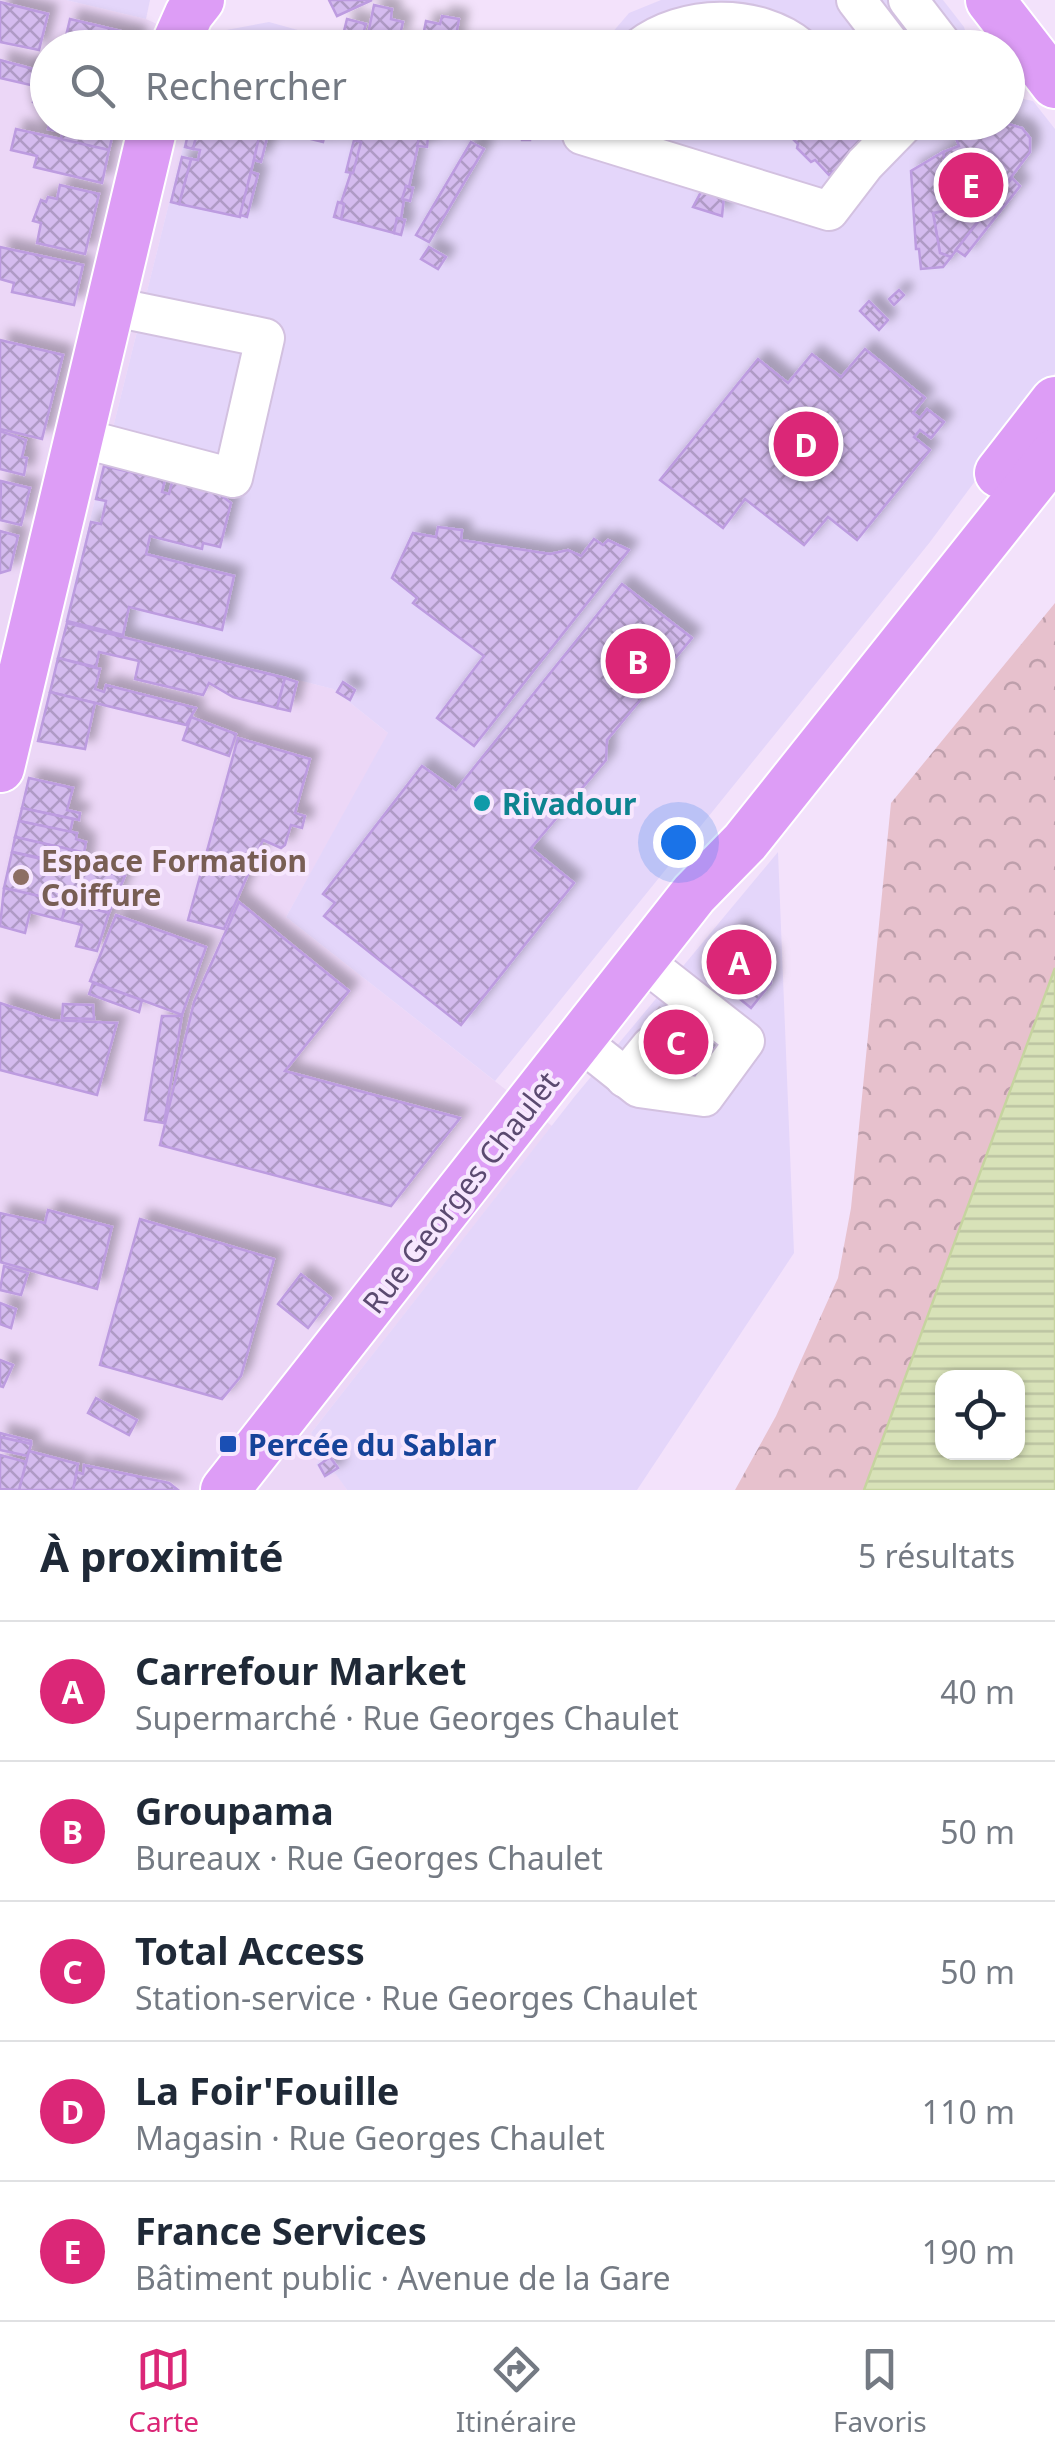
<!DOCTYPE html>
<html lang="fr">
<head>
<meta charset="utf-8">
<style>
	body { margin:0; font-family:"Noto Sans",sans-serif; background:#f6f6f7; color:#1f2937 }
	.controls { position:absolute; right:30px; bottom:30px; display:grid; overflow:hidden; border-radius:20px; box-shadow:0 2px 8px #0004 }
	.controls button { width:90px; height:90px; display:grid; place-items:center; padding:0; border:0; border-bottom:2px solid #e0e1e3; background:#fff; color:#1f2937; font:50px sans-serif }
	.you { position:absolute; left:678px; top:842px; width:35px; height:35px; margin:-25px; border:8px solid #fff; border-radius:50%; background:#1a73e8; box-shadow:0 0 0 15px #1a73e833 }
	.badge { display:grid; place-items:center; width:65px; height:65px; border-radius:50%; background:#db2777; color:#fff; font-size:32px; font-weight:700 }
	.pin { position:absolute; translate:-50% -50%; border:5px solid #fff; box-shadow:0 2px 10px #0006 }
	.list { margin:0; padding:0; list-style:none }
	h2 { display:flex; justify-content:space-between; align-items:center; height:130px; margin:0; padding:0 40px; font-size:42px }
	h2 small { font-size:32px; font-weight:400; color:#747a83 }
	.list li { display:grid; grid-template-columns:65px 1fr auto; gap:30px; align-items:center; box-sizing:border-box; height:140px; padding:0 40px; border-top:2px solid #e0e1e3 }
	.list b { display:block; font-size:38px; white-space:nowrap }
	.list p { margin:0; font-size:32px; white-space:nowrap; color:#747a83 }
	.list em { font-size:32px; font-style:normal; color:#747a83 }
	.icon { flex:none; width:55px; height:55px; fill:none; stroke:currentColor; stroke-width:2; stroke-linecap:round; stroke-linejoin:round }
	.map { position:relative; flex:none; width:1055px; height:1490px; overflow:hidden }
	.search { position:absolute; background:#fff; box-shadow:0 2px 8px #0004; left:30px; right:30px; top:30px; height:110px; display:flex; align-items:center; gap:25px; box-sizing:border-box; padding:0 35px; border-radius:55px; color:#747a83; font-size:38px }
	.sheet { height:830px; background:#fff }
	nav { display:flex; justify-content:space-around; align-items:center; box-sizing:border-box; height:140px; border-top:2px solid #e0e1e3; background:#fff; font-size:28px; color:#747a83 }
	nav a { display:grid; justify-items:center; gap:5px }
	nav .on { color:#db2777 }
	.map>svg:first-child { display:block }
	.residential { fill:#ecd7f7 }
	.commercial { fill:#e4d6fa }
	.forest { fill:url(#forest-crowns) }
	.water { fill:url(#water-rules); stroke:#c6d49f; stroke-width:2.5; fill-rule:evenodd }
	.building { fill:url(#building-cross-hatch); stroke:#bd9ce0; stroke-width:2.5; filter:url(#shadow) }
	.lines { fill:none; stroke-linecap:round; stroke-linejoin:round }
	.minor-tunnel { stroke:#cdbcd8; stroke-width:38; stroke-dasharray:38 19; stroke-linecap:butt }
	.minor-casing { stroke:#d3c1e0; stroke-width:42 }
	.major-casing { stroke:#fff; stroke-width:52 }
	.minor { stroke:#fff; stroke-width:38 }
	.major { stroke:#dd9df6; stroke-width:48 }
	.culture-dot { fill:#0f9aa8; stroke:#f7e7fe; stroke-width:4 }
	.education-dot { fill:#8d6e63; stroke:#f7e7fe; stroke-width:4 }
	.transit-dot { fill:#1a4fb4; stroke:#f7e7fe; stroke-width:4 }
	.labels { text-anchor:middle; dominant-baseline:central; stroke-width:8; stroke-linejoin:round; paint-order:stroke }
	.culture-label { font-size:30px; font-weight:bold; fill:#0d838f; stroke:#f7e7fe; text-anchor:start }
	.education-label { font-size:30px; font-weight:bold; fill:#785e54; stroke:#f7e7fe; text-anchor:start }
	.street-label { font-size:30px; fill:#5b4a70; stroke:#f7e7fe }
	.transit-label { font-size:30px; font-weight:bold; fill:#164399; stroke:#f7e7fe; text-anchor:start }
</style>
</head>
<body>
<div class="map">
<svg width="1055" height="1490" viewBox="0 0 1055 1490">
	<defs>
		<pattern id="forest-crowns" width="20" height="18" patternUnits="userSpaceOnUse" patternTransform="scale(2.5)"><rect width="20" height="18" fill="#e7c1cd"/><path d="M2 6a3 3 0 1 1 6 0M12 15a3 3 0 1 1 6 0" fill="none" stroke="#be9fab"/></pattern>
		<pattern id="water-rules" width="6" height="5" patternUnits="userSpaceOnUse" patternTransform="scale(2.5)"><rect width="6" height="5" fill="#d8e2b8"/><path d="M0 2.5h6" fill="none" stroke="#bcc3a2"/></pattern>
		<pattern id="building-cross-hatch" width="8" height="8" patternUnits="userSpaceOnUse" patternTransform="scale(2.5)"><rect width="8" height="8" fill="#d4bbee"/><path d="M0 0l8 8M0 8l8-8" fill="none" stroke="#af9ac5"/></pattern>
		<filter id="shadow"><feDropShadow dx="9" dy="-9" stdDeviation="5" flood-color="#0004"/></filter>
	</defs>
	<rect width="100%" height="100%" fill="#f3e2fb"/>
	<!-- residential -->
	<path class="residential" d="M 0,0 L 66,0 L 146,19 L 207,47 L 48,48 L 48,122 L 189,123 L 65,620 L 333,689 L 389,734 L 286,917 L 552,1126 L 311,1433 L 325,1458 L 317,1464 L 325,1477 L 335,1472 L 347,1490 L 0,1490 Z"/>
	<!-- commercial -->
	<g class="commercial">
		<path d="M 66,0 L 150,0 L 146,19 Z"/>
		<path d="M 661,0 L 943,0 L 964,27 L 970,48 L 599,48 L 629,13 Z"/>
		<path d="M 269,22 L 359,47 L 365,40 L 398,47 L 209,48 L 221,31 Z"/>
		<path d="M 1008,96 L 1033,101 L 1055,129 L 1055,373 L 930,542 L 495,1081 L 286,917 L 388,733 L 333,689 L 65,620 L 189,123 L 1008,122 Z"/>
		<path d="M 778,852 L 794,1253 L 637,1490 L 347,1490 L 335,1473 L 325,1478 L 316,1464 L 324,1458 L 311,1433 L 575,1096 Z"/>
	</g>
	<!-- forest -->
	<path class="forest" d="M 1055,603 L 1055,968 L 864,1490 L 735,1490 L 776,1416 L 838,1278 L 851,1208 L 891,803 Z"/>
	<!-- water -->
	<path class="water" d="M 1055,968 L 1055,1490 L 864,1490 ZM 942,1378 L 1018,1378 L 1018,1452 L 942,1452 Z"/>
	<!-- building -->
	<g class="building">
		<path d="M 329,0 L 372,0 L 337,16 Z"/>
		<path d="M 0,2 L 48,14 L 39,50 L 0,42 Z"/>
		<path d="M 374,5 L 392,9 L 391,19 L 403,22 L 399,40 L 368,34 Z"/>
		<path d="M 442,16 L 459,19 L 454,48 L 436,47 L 436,44 L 422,41 L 426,21 L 440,24 Z"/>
		<path d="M 70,19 L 137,35 L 134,48 L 104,48 L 66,36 Z"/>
		<path d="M 347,19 L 366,24 L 359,47 L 341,43 Z"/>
		<path d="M 730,34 L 771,48 L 725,48 Z"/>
		<path d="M 0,60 L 48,73 L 48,89 L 0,78 Z"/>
		<path d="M 37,87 L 48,89 L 48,106 L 33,102 Z"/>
		<path d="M 50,122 L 116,122 L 109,150 L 61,140 L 62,132 L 48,129 Z"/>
		<path d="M 191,122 L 200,122 L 193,149 L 185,147 Z"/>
		<path d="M 200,122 L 263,122 L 240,217 L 179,204 L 191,159 L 198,160 L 200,150 L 193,149 Z"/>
		<path d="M 263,122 L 278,122 L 315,132 L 317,122 L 328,122 L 323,142 L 262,127 Z"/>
		<path d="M 278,122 L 317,122 L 315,132 Z"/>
		<path d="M 364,122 L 427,122 L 425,127 L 422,127 L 409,187 L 406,186 L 401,219 L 397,218 L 394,233 L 341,219 L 344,204 L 341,203 L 361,142 L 358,141 L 361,130 L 368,132 L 370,124 Z"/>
		<path d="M 617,122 L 668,122 L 658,142 L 615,129 Z"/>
		<path d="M 776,122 L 844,122 L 865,145 L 829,175 L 815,160 L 811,162 L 797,148 L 798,144 Z"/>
		<path d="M 984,124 L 988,133 L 1009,124 L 1022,128 L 1030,138 L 1030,152 L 951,257 L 940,253 L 933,213 L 953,209 L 943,152 L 959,146 L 955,136 Z"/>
		<path d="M 529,126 L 530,140 L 522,140 L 521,127 Z"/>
		<path d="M 422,127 L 429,128 L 427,147 L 417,146 Z"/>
		<path d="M 16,129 L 109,150 L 102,183 L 34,167 L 37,156 L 11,150 Z"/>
		<path d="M 259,137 L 267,138 L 261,162 L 254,160 Z"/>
		<path d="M 354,140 L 361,142 L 353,173 L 346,172 Z"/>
		<path d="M 471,142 L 484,149 L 429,242 L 416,235 Z"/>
		<path d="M 943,152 L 953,209 L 933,213 L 940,253 L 951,257 L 943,267 L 921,269 L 919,249 L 916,249 L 911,171 Z"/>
		<path d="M 182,157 L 191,159 L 179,204 L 171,202 Z"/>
		<path d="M 251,172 L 258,174 L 247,217 L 240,215 Z"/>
		<path d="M 1012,178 L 1020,186 L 965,256 L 956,250 Z"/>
		<path d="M 60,185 L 99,194 L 85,254 L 37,243 L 41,223 L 33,221 L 41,200 L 46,202 L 48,197 L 57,199 Z"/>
		<path d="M 406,186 L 413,188 L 410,201 L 402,199 Z"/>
		<path d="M 702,190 L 724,197 L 722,216 L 693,207 Z"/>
		<path d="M 338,202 L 344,204 L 341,219 L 334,217 Z"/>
		<path d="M 397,218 L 405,220 L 401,235 L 394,233 Z"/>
		<path d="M 0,247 L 83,265 L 74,305 L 12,292 L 14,283 L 0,279 Z"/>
		<path d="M 429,247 L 446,257 L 438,269 L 421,259 Z"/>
		<path d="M 899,290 L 904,295 L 894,305 L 889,299 Z"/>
		<path d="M 869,301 L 888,320 L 879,330 L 860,311 Z"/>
		<path d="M 0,340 L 63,355 L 42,439 L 0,429 Z"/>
		<path d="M 865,349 L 925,398 L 913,413 L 920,418 L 927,409 L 944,422 L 931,438 L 920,430 L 914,437 L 930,450 L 857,540 L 828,517 L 804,545 L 745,499 L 723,528 L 660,480 L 758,359 L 788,383 L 812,354 L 841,377 Z"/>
		<path d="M 0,431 L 26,440 L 22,457 L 27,458 L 24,475 L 0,469 Z"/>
		<path d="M 104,466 L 165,480 L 162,492 L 169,494 L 174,475 L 220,486 L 218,493 L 231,503 L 220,547 L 203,543 L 202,549 L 150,536 L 146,554 L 234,576 L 222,630 L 129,607 L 123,635 L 67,621 L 91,522 L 101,524 L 106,501 L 96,499 Z"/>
		<path d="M 1,481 L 30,488 L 21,525 L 0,520 Z"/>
		<path d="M 438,527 L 462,530 L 461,540 L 550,554 L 568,550 L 581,556 L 594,539 L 603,545 L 608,540 L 629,550 L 474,746 L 437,718 L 484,656 L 413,603 L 417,598 L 392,578 L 413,533 L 436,537 Z"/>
		<path d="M 0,531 L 18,536 L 10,570 L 0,573 Z"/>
		<path d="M 622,584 L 692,638 L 607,740 L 606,760 L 531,848 L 574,883 L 461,1025 L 324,916 L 335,903 L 323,894 L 422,766 L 456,790 Z"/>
		<path d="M 67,623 L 285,678 L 277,708 L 233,697 L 209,683 L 203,695 L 135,679 L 139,661 L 99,652 L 96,667 L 58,658 Z"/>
		<path d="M 58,658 L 100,669 L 95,689 L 104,692 L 106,685 L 196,708 L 186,725 L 50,692 Z"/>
		<path d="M 285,678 L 297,682 L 290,711 L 277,708 Z"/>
		<path d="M 343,682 L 355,690 L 350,700 L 337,692 Z"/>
		<path d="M 50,692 L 95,703 L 85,749 L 38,741 Z"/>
		<path d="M 191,717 L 236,734 L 229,756 L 183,740 Z"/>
		<path d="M 238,738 L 310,759 L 295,813 L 305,816 L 302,828 L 291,825 L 285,845 L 281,848 L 263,840 L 224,929 L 188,920 Z"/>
		<path d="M 29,778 L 73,788 L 67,810 L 80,813 L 79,820 L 22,808 Z"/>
		<path d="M 22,808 L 73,819 L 70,832 L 19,821 Z"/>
		<path d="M 19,821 L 77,833 L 76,839 L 86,842 L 84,853 L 15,837 Z"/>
		<path d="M 15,837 L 86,853 L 82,866 L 12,852 Z"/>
		<path d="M 12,852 L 62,864 L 125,876 L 109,913 L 4,888 Z"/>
		<path d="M 4,888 L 66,902 L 62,920 L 30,912 L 25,933 L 0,926 Z"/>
		<path d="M 66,902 L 109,913 L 97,951 L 76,946 L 82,925 L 62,920 Z"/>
		<path d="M 239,902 L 349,991 L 285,1071 L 460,1118 L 391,1206 L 160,1145 L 194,1002 Z"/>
		<path d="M 116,915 L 206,947 L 182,1015 L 90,981 Z"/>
		<path d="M 736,927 L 770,955 L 771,983 L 751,1008 L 703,969 Z"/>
		<path d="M 93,983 L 142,1000 L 139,1012 L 89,994 Z"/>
		<path d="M 0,1003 L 52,1020 L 117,1023 L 97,1095 L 0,1070 Z"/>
		<path d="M 63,1004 L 93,1005 L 94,1019 L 62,1018 Z"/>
		<path d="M 664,1010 L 714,1049 L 691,1078 L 642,1038 Z"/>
		<path d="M 162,1016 L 182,1016 L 164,1123 L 145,1120 Z"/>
		<path d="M 48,1210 L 112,1227 L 97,1289 L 0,1262 L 0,1213 L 45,1223 Z"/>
		<path d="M 140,1219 L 274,1259 L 241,1376 L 222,1399 L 100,1365 Z"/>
		<path d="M 4,1266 L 28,1273 L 21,1295 L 0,1290 Z"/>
		<path d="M 301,1274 L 331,1298 L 308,1328 L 278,1304 Z"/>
		<path d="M 0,1303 L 16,1309 L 11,1328 L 0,1324 Z"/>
		<path d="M 0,1360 L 13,1365 L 3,1387 L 0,1386 Z"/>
		<path d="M 96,1398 L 137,1420 L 129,1435 L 88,1413 Z"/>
		<path d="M 0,1433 L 31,1441 L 31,1444 L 0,1437 Z"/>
		<path d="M 0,1437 L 31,1444 L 28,1456 L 0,1450 Z"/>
		<path d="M 29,1451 L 78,1464 L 73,1490 L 19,1490 Z"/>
		<path d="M 0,1455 L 26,1462 L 19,1490 L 0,1489 Z"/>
		<path d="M 330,1457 L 338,1468 L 325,1476 L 319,1465 Z"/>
		<path d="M 84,1465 L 169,1483 L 178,1490 L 73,1490 L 77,1472 L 83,1474 Z"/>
	</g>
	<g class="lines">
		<!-- minor-tunnel -->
		<g class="minor-tunnel">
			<path d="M 651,1046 L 674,1018"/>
			<path d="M 678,1067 L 700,1038"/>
		</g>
		<defs>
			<g id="minor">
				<path d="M 856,0 L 893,48"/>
				<path d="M 908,0 L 945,48"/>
				<path d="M 639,48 C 683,14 758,12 801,48"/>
				<path d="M 586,122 L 582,135 L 829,211 L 865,164 L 906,122"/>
				<path d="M 77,437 L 233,478 L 265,338 L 109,306"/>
				<path d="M 580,1041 L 639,1088 L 704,1097 L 745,1041 L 643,961"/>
				<path d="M 625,1078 L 651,1046"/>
			</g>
			<g id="major">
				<path d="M 990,0 L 1055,84"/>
				<path d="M 174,48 L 189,14 L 200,0"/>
				<path d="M 999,473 L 1055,401"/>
				<path d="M 0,768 L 154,122"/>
				<path d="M 225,1490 L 694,894 L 745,842 L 1055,453"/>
			</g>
		</defs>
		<!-- minor casing -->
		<use href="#minor" class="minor-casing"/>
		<!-- major casing -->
		<use href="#major" class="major-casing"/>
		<!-- minor -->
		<use href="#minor" class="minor"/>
		<!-- major -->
		<use href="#major" class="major"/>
	</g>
	<!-- markers -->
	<circle class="culture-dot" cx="482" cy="803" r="10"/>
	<circle class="education-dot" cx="21" cy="877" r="10"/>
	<rect class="transit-dot" x="218" y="1434" width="20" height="20" rx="5"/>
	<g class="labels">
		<!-- culture labels -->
		<g class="culture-label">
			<text x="502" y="803">Rivadour</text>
		</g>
		<!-- education labels -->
		<g class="education-label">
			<text x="41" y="860">Espace Formation<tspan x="41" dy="34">Coiffure</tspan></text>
		</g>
		<!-- street labels -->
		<g class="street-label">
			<text transform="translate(460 1192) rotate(-52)">Rue Georges Chaulet</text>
		</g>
		<!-- transit labels -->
		<g class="transit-label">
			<text x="248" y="1444">Percée du Sablar</text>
		</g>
	</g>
</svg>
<div class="controls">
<button><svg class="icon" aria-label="locate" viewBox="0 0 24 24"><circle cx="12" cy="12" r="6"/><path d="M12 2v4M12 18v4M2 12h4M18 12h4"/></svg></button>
</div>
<div class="you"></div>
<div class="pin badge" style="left:739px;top:962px">A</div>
<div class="pin badge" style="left:638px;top:661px">B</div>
<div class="pin badge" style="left:676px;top:1042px">C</div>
<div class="pin badge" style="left:806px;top:444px">D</div>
<div class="pin badge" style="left:971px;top:185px">E</div>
<div class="search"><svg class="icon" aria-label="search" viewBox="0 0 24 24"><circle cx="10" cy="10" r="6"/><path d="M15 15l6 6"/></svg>Rechercher</div>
</div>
<section class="sheet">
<h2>À proximité<small>5 résultats</small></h2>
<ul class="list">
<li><span class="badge">A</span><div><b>Carrefour Market</b><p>Supermarché · Rue Georges Chaulet</p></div><em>40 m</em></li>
<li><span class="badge">B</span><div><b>Groupama</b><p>Bureaux · Rue Georges Chaulet</p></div><em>50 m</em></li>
<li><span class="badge">C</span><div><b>Total Access</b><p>Station-service · Rue Georges Chaulet</p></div><em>50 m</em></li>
<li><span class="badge">D</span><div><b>La Foir'Fouille</b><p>Magasin · Rue Georges Chaulet</p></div><em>110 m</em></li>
<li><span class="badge">E</span><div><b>France Services</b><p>Bâtiment public · Avenue de la Gare</p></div><em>190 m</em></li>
</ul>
</section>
<nav>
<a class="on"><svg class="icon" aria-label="map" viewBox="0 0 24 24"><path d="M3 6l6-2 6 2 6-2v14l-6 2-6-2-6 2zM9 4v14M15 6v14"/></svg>Carte</a>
<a><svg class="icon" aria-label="directions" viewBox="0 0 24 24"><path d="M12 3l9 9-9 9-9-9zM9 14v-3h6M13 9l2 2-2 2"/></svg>Itinéraire</a>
<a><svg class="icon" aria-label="saved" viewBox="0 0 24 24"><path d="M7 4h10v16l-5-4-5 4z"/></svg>Favoris</a>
</nav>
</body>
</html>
